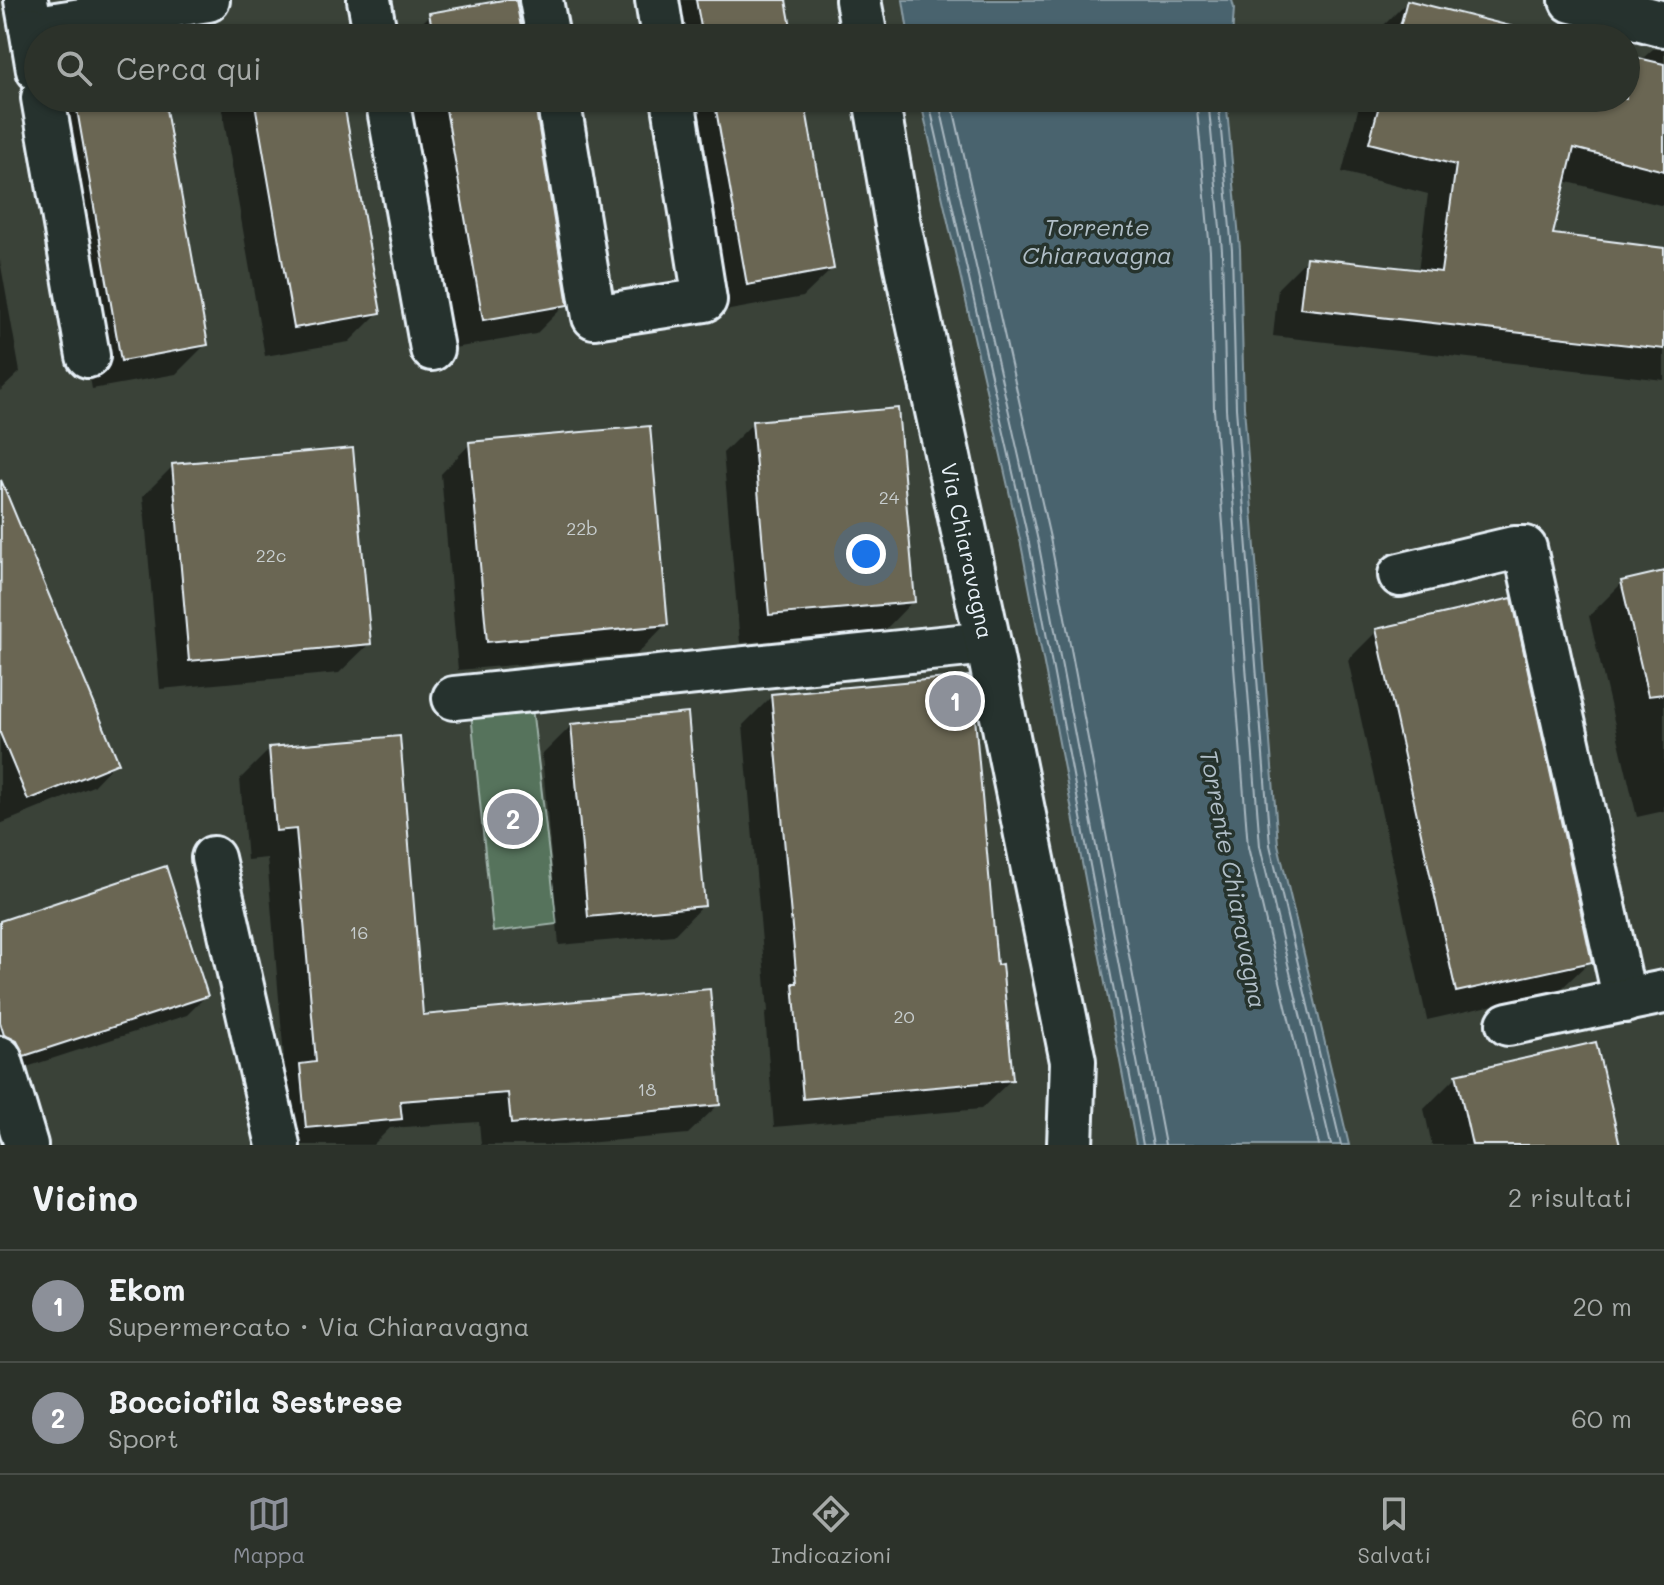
<!DOCTYPE html>
<html lang="it">
<head>
<meta charset="utf-8">
<style>
	body { margin:0; font-family:Mali,sans-serif; background:#383e36; color:#f1f3f6 }
	.you { position:absolute; left:866px; top:554px; width:28px; height:28px; margin:-20px; border:6px solid #fff; border-radius:50%; background:#1a73e8; box-shadow:0 0 0 12px #1a73e833 }
	.badge { display:grid; place-items:center; width:52px; height:52px; border-radius:50%; background:#8c9099; color:#fff; font-size:26px; font-weight:700 }
	.pin { position:absolute; translate:-50% -50%; border:4px solid #fff; box-shadow:0 2px 8px #0006 }
	.list { margin:0; padding:0; list-style:none }
	h2 { display:flex; justify-content:space-between; align-items:center; height:104px; margin:0; padding:0 32px; font-size:34px }
	h2 small { font-size:26px; font-weight:400; color:#a6aaa8 }
	.list li { display:grid; grid-template-columns:52px 1fr auto; gap:24px; align-items:center; box-sizing:border-box; height:112px; padding:0 32px; border-top:2px solid #484d47 }
	.list b { display:block; font-size:30px; white-space:nowrap }
	.list p { margin:0; font-size:26px; white-space:nowrap; color:#a6aaa8 }
	.list em { font-size:26px; font-style:normal; color:#a6aaa8 }
	.icon { flex:none; width:44px; height:44px; fill:none; stroke:currentColor; stroke-width:2; stroke-linecap:round; stroke-linejoin:round }
	.map { position:relative; flex:none; width:1664px; height:1145px; overflow:hidden }
	.search { position:absolute; background:#2c322a; box-shadow:0 2px 6px #0004; left:24px; right:24px; top:24px; height:88px; display:flex; align-items:center; gap:20px; box-sizing:border-box; padding:0 28px; border-radius:44px; color:#a6aaa8; font-size:30px }
	.sheet { height:328px; background:#2c322a }
	nav { display:flex; justify-content:space-around; align-items:center; box-sizing:border-box; height:112px; border-top:2px solid #484d47; background:#2c322a; font-size:22px; color:#a6aaa8 }
	nav a { display:grid; justify-items:center; gap:4px }
	nav .on { color:#8c9099 }
	.map>svg:first-child { display:block }
	.green { fill:#56735b; stroke:#9fb2aa; stroke-width:2 }
	.water { fill:#4a636e; stroke:#899ca5; stroke-width:2 }
	.shadow { fill:#0007 }
	.lines { fill:none; stroke-linecap:round; stroke-linejoin:round }
	.shore { stroke:#a9b8c1; stroke-width:2 }
	.building { fill:#6a6653; stroke:#e8f1f8; stroke-width:2 }
	.minor-casing { stroke:#e8f1f8; stroke-width:48 }
	.secondary-casing { stroke:#e8f1f8; stroke-width:50 }
	.minor { stroke:#26332d; stroke-width:42 }
	.secondary { stroke:#26332d; stroke-width:44 }
	.labels { text-anchor:middle; dominant-baseline:central; stroke-width:7; stroke-linejoin:round; paint-order:stroke }
	.number-label { font-size:18px; fill:#c8cecf }
	.street-label { font-size:22px; fill:#e8f1f8; stroke:#26332d }
	.water-label { font-size:24px; font-style:italic; fill:#b1bfc8; stroke:#26332d }
</style>
</head>
<body>
<div class="map">
<svg width="1664" height="1145" viewBox="0 0 1664 1145">
	<rect width="100%" height="100%" fill="#3a4238"/>
	<filter id="ink" filterUnits="userSpaceOnUse"><feTurbulence type="fractalNoise" baseFrequency=".0125" numOctaves="2"/><feDisplacementMap in="SourceGraphic" scale="16" xChannelSelector="R" yChannelSelector="G"/><feConvolveMatrix kernelMatrix="1 2 1 2 8 2 1 2 1" color-interpolation-filters="sRGB"/></filter>
	<g filter="url(#ink)">
		<!-- green -->
		<path class="green" d="M 532,707 L 557,924 L 493,932 L 471,713 Z"/>
		<!-- water -->
		<g class="water">
			<path d="M 903,0 L 1232,0 L 1234,8 L 1232,38 L 909,38 Z"/>
			<path d="M 920,98 L 1226,98 L 1240,249 L 1244,407 L 1278,844 L 1349,1145 L 1136,1145 L 1021,544 Z"/>
		</g>
		<!-- shadow -->
		<g class="shadow">
			<path d="M 665,0 L 784,0 L 791,38 L 671,38 Z"/>
			<path d="M 1644,0 L 1664,0 L 1664,206 L 1564,181 L 1550,235 L 1664,250 L 1664,380 L 1273,336 L 1278,288 L 1307,259 L 1418,272 L 1428,194 L 1342,172 L 1361,98 L 1626,98 L 1626,55 L 1642,59 L 1653,49 L 1661,49 L 1654,35 Z"/>
			<path d="M 1407,2 L 1554,38 L 1377,38 L 1378,31 Z"/>
			<path d="M 430,15 L 521,38 L 407,38 Z"/>
			<path d="M 48,98 L 162,98 L 206,344 L 176,374 L 92,389 L 42,104 Z"/>
			<path d="M 220,98 L 341,98 L 379,312 L 349,342 L 265,356 Z"/>
			<path d="M 410,98 L 531,98 L 566,304 L 536,334 L 454,348 Z"/>
			<path d="M 682,98 L 802,98 L 832,269 L 803,297 L 719,312 Z"/>
			<path d="M 0,260 L 20,372 L 0,391 Z"/>
			<path d="M 753,423 L 913,601 L 884,631 L 740,643 L 723,453 Z"/>
			<path d="M 470,444 L 666,624 L 637,654 L 458,670 L 441,474 Z"/>
			<path d="M 173,466 L 369,644 L 339,673 L 160,689 L 143,496 Z"/>
			<path d="M 19,530 L 116,762 L 93,786 L 0,824 L 0,539 Z"/>
			<path d="M 1664,573 L 1664,811 L 1637,817 L 1589,616 L 1622,583 Z"/>
			<path d="M 1377,631 L 1590,961 L 1560,990 L 1427,1020 L 1348,660 Z"/>
			<path d="M 772,696 L 995,967 L 1011,1080 L 981,1109 L 774,1127 L 765,1015 L 768,1011 L 743,725 Z"/>
			<path d="M 571,726 L 703,905 L 674,935 L 559,945 L 542,755 Z"/>
			<path d="M 270,749 L 422,1017 L 718,1105 L 688,1134 L 563,1145 L 481,1145 L 479,1122 L 390,1128 L 373,1145 L 276,1145 L 272,1095 L 286,1081 L 267,858 L 247,860 L 240,779 Z"/>
			<path d="M 0,923 L 206,996 L 187,1015 L 5,1074 L 0,1064 Z"/>
			<path d="M 1457,1076 L 1618,1145 L 1432,1145 L 1424,1109 Z"/>
		</g>
		<g class="lines">
			<!-- shore -->
			<g class="shore">
				<path d="M 928,98 L 1029,543 L 1143,1145"/>
				<path d="M 938,98 L 1038,541 L 1153,1145"/>
				<path d="M 951,98 L 1050,538 L 1165,1145"/>
				<path d="M 1196,98 L 1210,251 L 1214,409 L 1248,847 L 1319,1145"/>
				<path d="M 1208,98 L 1222,250 L 1226,409 L 1260,846 L 1331,1145"/>
				<path d="M 1218,98 L 1232,250 L 1236,408 L 1270,845 L 1341,1145"/>
			</g>
		</g>
		<!-- building -->
		<g class="building">
			<path d="M 503,0 L 516,0 L 523,38 L 434,38 L 429,13 Z"/>
			<path d="M 696,0 L 786,0 L 793,38 L 703,38 Z"/>
			<path d="M 1407,0 L 1558,38 L 1397,38 Z"/>
			<path d="M 330,25 L 332,38 L 256,38 Z"/>
			<path d="M 1626,55 L 1664,64 L 1664,171 L 1574,148 L 1553,234 L 1664,248 L 1664,349 L 1300,308 L 1306,257 L 1441,272 L 1456,165 L 1369,143 L 1381,98 L 1626,98 Z"/>
			<path d="M 75,98 L 164,98 L 208,345 L 121,361 Z"/>
			<path d="M 254,98 L 343,98 L 381,313 L 294,328 Z"/>
			<path d="M 444,98 L 534,98 L 568,305 L 483,320 Z"/>
			<path d="M 714,98 L 804,98 L 834,269 L 747,285 Z"/>
			<path d="M 898,408 L 915,602 L 769,615 L 752,421 Z"/>
			<path d="M 650,426 L 668,625 L 487,642 L 469,442 Z"/>
			<path d="M 353,448 L 371,644 L 189,661 L 172,464 Z"/>
			<path d="M 1,480 L 119,763 L 28,800 L 0,733 Z"/>
			<path d="M 1664,571 L 1664,694 L 1648,696 L 1621,581 Z"/>
			<path d="M 1512,598 L 1592,962 L 1456,992 L 1376,629 Z"/>
			<path d="M 969,676 L 973,695 L 997,965 L 1002,964 L 1013,1080 L 803,1099 L 793,983 L 797,983 L 771,694 Z"/>
			<path d="M 688,713 L 705,906 L 588,917 L 571,724 Z"/>
			<path d="M 400,736 L 423,1015 L 710,989 L 720,1105 L 511,1124 L 508,1093 L 400,1101 L 402,1119 L 306,1128 L 300,1064 L 316,1062 L 296,829 L 276,831 L 269,747 Z"/>
			<path d="M 166,866 L 208,996 L 24,1056 L 17,1041 L 4,1035 L 0,1022 L 0,921 Z"/>
			<path d="M 1596,1042 L 1620,1145 L 1472,1145 L 1456,1074 Z"/>
		</g>
		<g class="lines">
			<defs>
				<g id="minor">
					<path d="M 26,0 L 31,28 L 208,0"/>
					<path d="M 369,0 L 376,38"/>
					<path d="M 541,0 L 548,38"/>
					<path d="M 657,0 L 663,38"/>
					<path d="M 31,28 L 38,70"/>
					<path d="M 43,98 L 88,356"/>
					<path d="M 387,98 L 432,349"/>
					<path d="M 558,98 L 594,317 L 705,300 L 673,98"/>
					<path d="M 1400,575 L 1514,548 L 1525,548 L 1625,1001"/>
					<path d="M 454,698 L 988,643"/>
					<path d="M 213,858 L 278,1145"/>
					<path d="M 1508,1024 L 1664,992"/>
					<path d="M 0,1058 L 26,1145"/>
				</g>
				<g id="secondary">
					<path d="M 858,0 L 865,38"/>
					<path d="M 1572,0 L 1664,24"/>
					<path id="s1" d="M 876,98 L 898,225 L 988,643 L 1073,1061 L 1070,1145"/>
				</g>
			</defs>
			<!-- minor casing -->
			<use href="#minor" class="minor-casing"/>
			<!-- secondary casing -->
			<use href="#secondary" class="secondary-casing"/>
			<!-- minor -->
			<use href="#minor" class="minor"/>
			<!-- secondary -->
			<use href="#secondary" class="secondary"/>
		</g>
	</g>
	<g class="labels">
		<!-- number labels -->
		<g class="number-label">
			<text x="889" y="497">24</text>
			<text x="582" y="528">22b</text>
			<text x="271" y="555">22c</text>
			<text x="359" y="932">16</text>
			<text x="904" y="1016">20</text>
			<text x="647" y="1089">18</text>
		</g>
		<!-- street labels -->
		<g class="street-label">
			<text stroke="none"><textPath href="#s1" startOffset="462">Via Chiaravagna</textPath></text>
		</g>
		<!-- water labels -->
		<g class="water-label">
			<text x="1097" y="226">Torrente<tspan x="1097" dy="28">Chiaravagna</tspan></text>
			<text transform="translate(1234 879) rotate(79)">Torrente Chiaravagna</text>
		</g>
	</g>
</svg>
<div class="you"></div>
<div class="pin badge" style="left:955px;top:701px">1</div>
<div class="pin badge" style="left:513px;top:819px">2</div>
<div class="search"><svg class="icon" aria-label="search" viewBox="0 0 24 24"><circle cx="10" cy="10" r="6"/><path d="M15 15l6 6"/></svg>Cerca qui</div>
</div>
<section class="sheet">
<h2>Vicino<small>2 risultati</small></h2>
<ul class="list">
<li><span class="badge">1</span><div><b>Ekom</b><p>Supermercato · Via Chiaravagna</p></div><em>20 m</em></li>
<li><span class="badge">2</span><div><b>Bocciofila Sestrese</b><p>Sport</p></div><em>60 m</em></li>
</ul>
</section>
<nav>
<a class="on"><svg class="icon" aria-label="map" viewBox="0 0 24 24"><path d="M3 6l6-2 6 2 6-2v14l-6 2-6-2-6 2zM9 4v14M15 6v14"/></svg>Mappa</a>
<a><svg class="icon" aria-label="directions" viewBox="0 0 24 24"><path d="M12 3l9 9-9 9-9-9zM9 14v-3h6M13 9l2 2-2 2"/></svg>Indicazioni</a>
<a><svg class="icon" aria-label="saved" viewBox="0 0 24 24"><path d="M7 4h10v16l-5-4-5 4z"/></svg>Salvati</a>
</nav>
</body>
</html>
